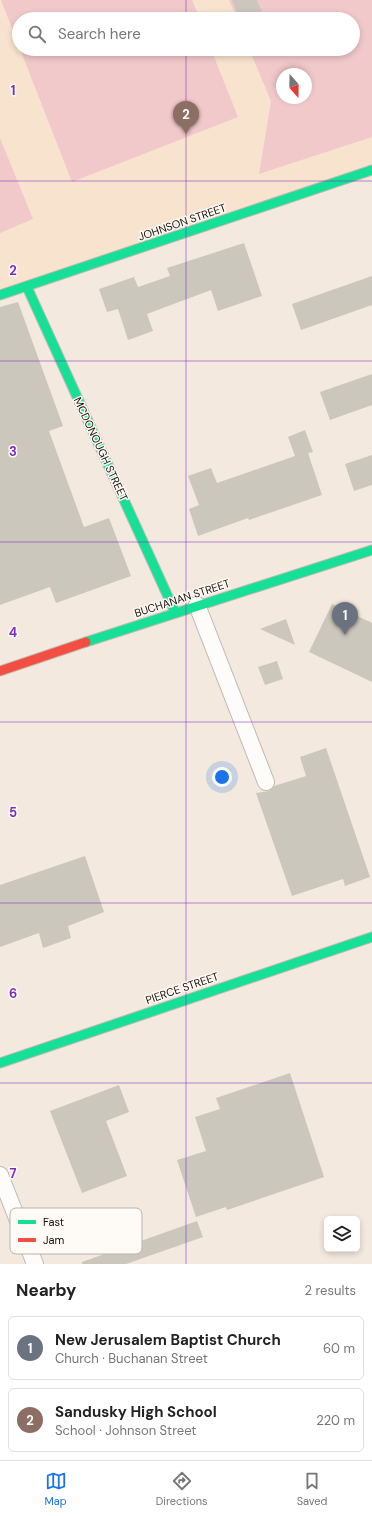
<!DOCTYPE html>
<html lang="en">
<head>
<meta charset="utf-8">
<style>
	body { margin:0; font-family:"DM Sans",sans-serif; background:#f6f6f6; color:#222 }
	.controls { position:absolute; right:12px; bottom:12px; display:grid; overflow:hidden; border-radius:6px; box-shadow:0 2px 6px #0003 }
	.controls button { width:36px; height:36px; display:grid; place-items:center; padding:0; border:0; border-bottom:1px solid #e0e0e0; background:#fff; color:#222; font:20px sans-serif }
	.compass { position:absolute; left:276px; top:68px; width:36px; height:36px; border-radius:50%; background:#fff; box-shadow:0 2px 6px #0003; rotate:160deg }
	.you { position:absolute; left:222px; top:777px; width:14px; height:14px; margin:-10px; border:3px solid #fff; border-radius:50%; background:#1a73e8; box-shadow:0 0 0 6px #1a73e833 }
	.badge { display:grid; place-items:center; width:26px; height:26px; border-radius:50%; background:#1a73e8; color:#fff; font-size:13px; font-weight:700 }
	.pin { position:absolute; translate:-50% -33px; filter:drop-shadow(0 1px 2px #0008) }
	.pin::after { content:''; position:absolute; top:21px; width:14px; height:12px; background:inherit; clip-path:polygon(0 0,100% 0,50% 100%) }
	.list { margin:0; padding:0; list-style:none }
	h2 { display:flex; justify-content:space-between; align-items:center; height:52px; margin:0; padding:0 16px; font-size:17px }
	h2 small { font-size:13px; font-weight:400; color:#767676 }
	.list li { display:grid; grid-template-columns:26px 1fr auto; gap:12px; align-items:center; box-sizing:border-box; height:64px; margin:0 8px 8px; padding:0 8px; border:1px solid #e0e0e0; border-radius:6px }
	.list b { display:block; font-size:15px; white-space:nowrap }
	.list p { margin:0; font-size:13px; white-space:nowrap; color:#767676 }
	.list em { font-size:13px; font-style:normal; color:#767676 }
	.icon { flex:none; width:22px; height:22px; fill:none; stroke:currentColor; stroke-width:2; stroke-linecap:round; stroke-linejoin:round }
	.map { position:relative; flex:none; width:372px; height:1264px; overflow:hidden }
	.search { position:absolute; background:#fff; box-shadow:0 2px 6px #0003; left:12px; right:12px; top:12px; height:44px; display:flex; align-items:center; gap:10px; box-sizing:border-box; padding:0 14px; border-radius:22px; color:#767676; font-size:15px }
	.sheet { height:196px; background:#fff }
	nav { display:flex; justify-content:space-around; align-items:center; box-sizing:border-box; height:56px; border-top:1px solid #e0e0e0; background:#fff; font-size:11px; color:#767676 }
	nav a { display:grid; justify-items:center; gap:2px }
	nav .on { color:#1a73e8 }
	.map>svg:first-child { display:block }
	.built { fill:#f8e4ce; fill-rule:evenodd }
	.green { fill:#f2c9cb; fill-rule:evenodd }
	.building { fill:#ccc7bc }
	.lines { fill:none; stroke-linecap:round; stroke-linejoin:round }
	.street-casing { stroke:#c1b9af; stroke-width:18 }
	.fast-casing { stroke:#c1b9af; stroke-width:11 }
	.jam-casing { stroke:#c1b9af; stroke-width:11 }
	.street { stroke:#fdfcfa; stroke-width:16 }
	.fast { stroke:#16e098; stroke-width:9 }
	.jam { stroke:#f24e42; stroke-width:9 }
	.grid { fill:none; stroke:#7b2cbf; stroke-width:1; stroke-opacity:0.55 }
	.labels { text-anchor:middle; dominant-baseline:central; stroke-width:3; stroke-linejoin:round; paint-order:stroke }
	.street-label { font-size:11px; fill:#160e06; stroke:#fefaf5 }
	.key { fill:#fefaf5; stroke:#b8b3ad; stroke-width:1 }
	.key-label { font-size:11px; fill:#160e06 }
	.grid-label { font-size:13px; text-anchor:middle; font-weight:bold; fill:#7b2cbf; stroke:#fefaf5; stroke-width:3; stroke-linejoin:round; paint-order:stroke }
</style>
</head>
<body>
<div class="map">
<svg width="372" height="1264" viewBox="0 0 372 1264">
	<rect width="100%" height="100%" fill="#f4e9de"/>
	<!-- built -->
	<path class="built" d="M 0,0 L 372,0 L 372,170 L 0,295 ZM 19,19 L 353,19 L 353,49 L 19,49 ZM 282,74 L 306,74 L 306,98 L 282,98 Z"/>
	<!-- green -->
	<g class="green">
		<path d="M 1,0 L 192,0 L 200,19 L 19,19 L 19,46 Z"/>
		<path d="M 229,0 L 372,0 L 372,137 L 259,174 L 271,101 L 249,49 L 353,49 L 353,19 L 237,19 ZM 282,74 L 306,74 L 306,98 L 282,98 Z"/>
		<path d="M 20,49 L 211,49 L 238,117 L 72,182 Z"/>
		<path d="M 0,138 L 33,219 L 0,233 Z"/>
	</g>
	<!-- building -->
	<g class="building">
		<path d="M 232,0 L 257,0 L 265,19 L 239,19 Z"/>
		<path d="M 244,243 L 262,296 L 218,311 L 211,290 L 147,314 L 153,331 L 128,340 L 118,309 L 107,312 L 99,289 L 134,277 L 138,287 L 170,276 L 167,268 Z"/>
		<path d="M 372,276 L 372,305 L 301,330 L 292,304 Z"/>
		<path d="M 18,302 L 63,426 L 49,431 L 84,527 L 109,518 L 131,576 L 56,603 L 50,587 L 0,605 L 0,307 Z"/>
		<path d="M 372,374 L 372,405 L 330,420 L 320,392 Z"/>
		<path d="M 305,430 L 313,452 L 308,453 L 322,495 L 249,520 L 248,518 L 198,536 L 189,509 L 199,505 L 188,476 L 211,468 L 217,483 L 295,456 L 288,437 Z"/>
		<path d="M 372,455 L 372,485 L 354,491 L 345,464 Z"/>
		<path d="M 332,604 L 372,623 L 372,682 L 309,652 Z"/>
		<path d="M 286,619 L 295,645 L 260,629 Z"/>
		<path d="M 277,661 L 283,679 L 265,685 L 258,667 Z"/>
		<path d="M 326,748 L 370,877 L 345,886 L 343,879 L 292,896 L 256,793 L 269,791 L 274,786 L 306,776 L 300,757 Z"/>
		<path d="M 85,856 L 104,912 L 68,926 L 71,938 L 43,948 L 39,933 L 0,947 L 0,885 Z"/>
		<path d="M 290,1073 L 324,1177 L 227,1210 L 226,1207 L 196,1217 L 177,1160 L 206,1151 L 195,1117 L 220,1109 L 216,1098 Z"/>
		<path d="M 119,1085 L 129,1112 L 106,1121 L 127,1176 L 82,1193 L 50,1111 Z"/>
		<path d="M 197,1221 L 203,1237 L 126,1264 L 82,1264 L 82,1262 Z"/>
	</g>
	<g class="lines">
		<defs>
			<g id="street">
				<path d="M 197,605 L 266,782"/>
				<path d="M 0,1175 L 35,1264"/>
			</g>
			<g id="fast">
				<path d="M 27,287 L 175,612"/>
				<path d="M 0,295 L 372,170"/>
				<path d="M 86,642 L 372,550"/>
				<path d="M 0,1063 L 372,937"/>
			</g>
			<path id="jam" d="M 0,671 L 86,642"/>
		</defs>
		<!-- street casing -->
		<use href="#street" class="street-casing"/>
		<!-- fast casing -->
		<use href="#fast" class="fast-casing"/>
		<!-- jam casing -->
		<use href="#jam" class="jam-casing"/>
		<!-- street -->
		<use href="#street" class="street"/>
		<!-- fast -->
		<use href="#fast" class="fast"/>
		<!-- jam -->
		<use href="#jam" class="jam"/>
	</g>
	<!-- grid -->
	<path class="grid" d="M 186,0 L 186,19M 186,49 L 186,1264M 0,181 L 372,181M 0,361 L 372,361M 0,542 L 372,542M 0,722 L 372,722M 0,903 L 372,903M 0,1083 L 372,1083"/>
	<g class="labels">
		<!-- street labels -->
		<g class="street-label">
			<text transform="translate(182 222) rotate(-19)">JOHNSON STREET</text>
			<text transform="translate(101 449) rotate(65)">MCDONOUGH STREET</text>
			<text transform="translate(182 598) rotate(-18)">BUCHANAN STREET</text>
			<text transform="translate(182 988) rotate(-19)">PIERCE STREET</text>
		</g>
	</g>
	<!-- legend -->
	<rect x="10" y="1208" width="132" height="46" rx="6" class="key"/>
	<rect x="18" y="1220" width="18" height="4" fill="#16e098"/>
	<rect x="18" y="1238" width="18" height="4" fill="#f24e42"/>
	<g class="key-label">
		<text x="43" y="1226">Fast</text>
		<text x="43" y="1244">Jam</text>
	</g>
	<g class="grid-label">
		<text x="13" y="95">1</text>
		<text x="13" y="275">2</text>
		<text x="13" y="456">3</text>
		<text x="13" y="637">4</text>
		<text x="13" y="817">5</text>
		<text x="13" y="998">6</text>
		<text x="13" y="1178">7</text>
	</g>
</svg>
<div class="controls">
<button><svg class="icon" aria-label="layers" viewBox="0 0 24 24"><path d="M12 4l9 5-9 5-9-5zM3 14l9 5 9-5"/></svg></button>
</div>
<svg class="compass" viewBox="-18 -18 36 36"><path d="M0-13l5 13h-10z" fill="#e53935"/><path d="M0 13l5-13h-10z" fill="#767676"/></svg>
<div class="you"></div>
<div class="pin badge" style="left:345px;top:635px;background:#6b7280">1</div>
<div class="pin badge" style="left:186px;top:134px;background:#8d6e63">2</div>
<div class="search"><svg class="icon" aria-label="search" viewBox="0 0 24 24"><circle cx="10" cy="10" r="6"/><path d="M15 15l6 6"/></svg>Search here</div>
</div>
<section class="sheet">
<h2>Nearby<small>2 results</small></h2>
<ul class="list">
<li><span class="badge" style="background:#6b7280">1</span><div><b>New Jerusalem Baptist Church</b><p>Church · Buchanan Street</p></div><em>60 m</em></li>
<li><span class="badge" style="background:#8d6e63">2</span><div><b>Sandusky High School</b><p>School · Johnson Street</p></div><em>220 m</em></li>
</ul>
</section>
<nav>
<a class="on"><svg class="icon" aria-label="map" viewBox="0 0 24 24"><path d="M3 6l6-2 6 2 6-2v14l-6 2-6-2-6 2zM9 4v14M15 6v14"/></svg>Map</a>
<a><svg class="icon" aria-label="directions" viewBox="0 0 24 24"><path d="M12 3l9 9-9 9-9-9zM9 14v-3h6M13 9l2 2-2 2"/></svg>Directions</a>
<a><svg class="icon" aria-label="saved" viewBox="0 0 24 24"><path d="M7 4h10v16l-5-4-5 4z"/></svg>Saved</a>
</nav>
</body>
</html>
